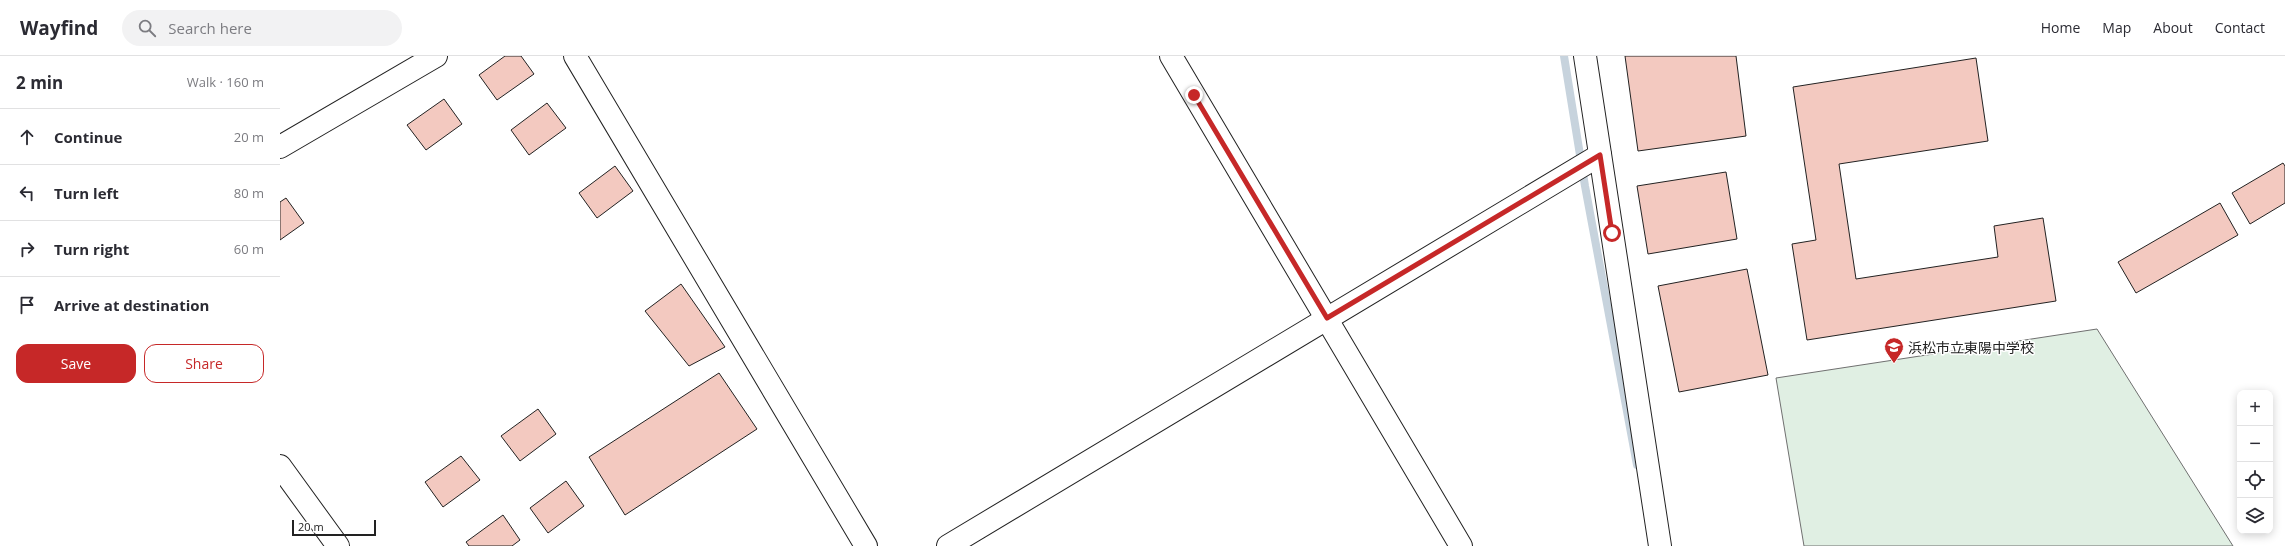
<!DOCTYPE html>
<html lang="en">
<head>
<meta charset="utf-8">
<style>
	body { margin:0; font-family:"Open Sans","Noto Sans JP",sans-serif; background:#f2f2f3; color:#2b2b33 }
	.controls { position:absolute; right:12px; bottom:12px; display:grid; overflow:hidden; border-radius:8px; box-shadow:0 2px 10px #0003 }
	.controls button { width:36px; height:36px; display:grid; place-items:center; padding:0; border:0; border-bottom:1px solid #e1e1e2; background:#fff; color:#2b2b33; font:20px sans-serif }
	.scale { position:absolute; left:12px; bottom:10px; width:84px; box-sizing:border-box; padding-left:4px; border:2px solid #222; border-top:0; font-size:11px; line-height:14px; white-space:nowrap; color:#222; -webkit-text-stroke:3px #fff; paint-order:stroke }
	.stop { position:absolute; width:12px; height:12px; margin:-9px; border:3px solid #c62828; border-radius:50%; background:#fff }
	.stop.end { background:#c62828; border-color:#fff; box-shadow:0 1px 4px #0008 }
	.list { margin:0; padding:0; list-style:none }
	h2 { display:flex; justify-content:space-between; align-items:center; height:52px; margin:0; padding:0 16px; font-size:17px }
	h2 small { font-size:13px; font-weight:400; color:#7c7c81 }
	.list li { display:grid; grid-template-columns:26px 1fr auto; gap:12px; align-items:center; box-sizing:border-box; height:56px; padding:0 16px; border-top:1px solid #e1e1e2 }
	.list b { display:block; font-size:15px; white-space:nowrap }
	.list em { font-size:13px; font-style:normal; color:#7c7c81 }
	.actions { display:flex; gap:8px; padding:12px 16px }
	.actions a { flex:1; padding:9px 0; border:1px solid #c62828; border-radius:12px; text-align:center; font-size:14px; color:#c62828 }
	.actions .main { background:#c62828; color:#fff }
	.icon { flex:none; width:22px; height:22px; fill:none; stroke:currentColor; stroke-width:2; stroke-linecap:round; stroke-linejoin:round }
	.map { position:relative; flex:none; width:2005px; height:490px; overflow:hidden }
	header { display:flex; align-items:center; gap:24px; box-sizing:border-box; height:56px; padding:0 20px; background:#fff; border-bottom:1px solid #e1e1e2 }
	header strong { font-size:19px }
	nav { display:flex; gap:22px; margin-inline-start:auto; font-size:14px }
	.search { width:280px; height:36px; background:#f2f2f3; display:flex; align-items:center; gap:10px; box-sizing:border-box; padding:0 14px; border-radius:22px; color:#7c7c81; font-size:15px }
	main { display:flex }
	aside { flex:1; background:#fff }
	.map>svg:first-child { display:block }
	.green { fill:#e0efe3; stroke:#6f6f6f }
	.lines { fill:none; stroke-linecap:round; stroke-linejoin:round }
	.stream { stroke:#c7d3dd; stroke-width:8 }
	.building { fill:#f3c9c0; stroke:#222 }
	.minor-casing { stroke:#222; stroke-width:24 }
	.minor { stroke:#fff; stroke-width:22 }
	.route { stroke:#c62828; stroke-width:5 }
	.labels { text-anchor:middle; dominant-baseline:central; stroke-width:3; stroke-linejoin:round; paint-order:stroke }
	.poi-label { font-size:14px; fill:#222; stroke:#fff; text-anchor:start }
</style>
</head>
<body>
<header>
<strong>Wayfind</strong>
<div class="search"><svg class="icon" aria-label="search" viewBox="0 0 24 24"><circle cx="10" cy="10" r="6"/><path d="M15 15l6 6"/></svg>Search here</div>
<nav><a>Home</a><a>Map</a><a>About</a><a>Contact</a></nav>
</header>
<main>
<aside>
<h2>2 min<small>Walk · 160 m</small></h2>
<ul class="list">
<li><svg class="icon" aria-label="ahead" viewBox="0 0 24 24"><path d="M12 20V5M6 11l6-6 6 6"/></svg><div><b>Continue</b></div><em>20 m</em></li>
<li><svg class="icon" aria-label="left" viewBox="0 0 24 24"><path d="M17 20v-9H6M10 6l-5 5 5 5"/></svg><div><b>Turn left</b></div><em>80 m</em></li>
<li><svg class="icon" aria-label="right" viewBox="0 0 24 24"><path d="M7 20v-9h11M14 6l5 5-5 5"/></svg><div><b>Turn right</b></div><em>60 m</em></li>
<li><svg class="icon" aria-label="arrive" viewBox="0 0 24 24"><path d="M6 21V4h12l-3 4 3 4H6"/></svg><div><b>Arrive at destination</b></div></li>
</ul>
<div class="actions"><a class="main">Save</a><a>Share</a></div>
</aside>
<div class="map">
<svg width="2005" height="490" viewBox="0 0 2005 490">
	<rect width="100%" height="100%" fill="#fff"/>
	<!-- green -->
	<path class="green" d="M 1817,273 L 1953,490 L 1524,490 L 1496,322 Z"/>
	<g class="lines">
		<!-- stream -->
		<path class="stream" d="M 1284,0 L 1305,130 L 1357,409"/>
	</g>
	<!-- building -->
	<g class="building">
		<path d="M 225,0 L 241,0 L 254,18 L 217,44 L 199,19 Z"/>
		<path d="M 1345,0 L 1456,0 L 1466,80 L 1358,95 Z"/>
		<path d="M 1696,2 L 1708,85 L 1559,108 L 1576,223 L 1718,201 L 1714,170 L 1763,162 L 1776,245 L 1527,284 L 1512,188 L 1536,184 L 1513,31 Z"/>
		<path d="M 164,43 L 182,68 L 146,94 L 127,69 Z"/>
		<path d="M 267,47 L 286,72 L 249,99 L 231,74 Z"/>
		<path d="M 2003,107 L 2005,110 L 2005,147 L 1970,168 L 1952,137 Z"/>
		<path d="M 335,110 L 353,135 L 317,162 L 299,137 Z"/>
		<path d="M 1446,116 L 1457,183 L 1368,198 L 1357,130 Z"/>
		<path d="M 6,142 L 24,167 L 0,184 L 0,146 Z"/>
		<path d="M 1940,147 L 1958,179 L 1856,237 L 1838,206 Z"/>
		<path d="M 1467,213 L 1488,319 L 1399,336 L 1378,230 Z"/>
		<path d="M 401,228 L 445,291 L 409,310 L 365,255 Z"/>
		<path d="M 439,317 L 477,373 L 345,459 L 309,401 Z"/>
		<path d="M 258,353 L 276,378 L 240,405 L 221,380 Z"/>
		<path d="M 181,400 L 200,424 L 163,451 L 145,426 Z"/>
		<path d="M 286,425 L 304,450 L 268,477 L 250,452 Z"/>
		<path d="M 223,459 L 240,484 L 232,490 L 189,490 L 186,486 Z"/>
	</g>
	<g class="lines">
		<defs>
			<g id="minor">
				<path d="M 295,0 L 586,490"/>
				<path d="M 891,0 L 1181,490"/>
				<path d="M 1305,0 L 1380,490"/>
				<path d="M 0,91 L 156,0"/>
				<path d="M 0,410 L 58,490"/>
				<path d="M 668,490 L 1320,99"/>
			</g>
		</defs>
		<!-- minor casing -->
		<use href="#minor" class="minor-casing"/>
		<!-- minor -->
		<use href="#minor" class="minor"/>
	</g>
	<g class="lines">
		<!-- route -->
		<path class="route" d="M 914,39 L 1047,262 L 1320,99 L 1332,177"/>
	</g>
	<!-- icons -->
	<defs>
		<symbol id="school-pin" viewBox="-11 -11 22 30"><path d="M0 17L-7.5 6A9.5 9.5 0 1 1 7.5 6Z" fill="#c62828" stroke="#fff"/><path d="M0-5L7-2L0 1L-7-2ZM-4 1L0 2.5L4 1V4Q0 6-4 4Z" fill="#fff"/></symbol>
	</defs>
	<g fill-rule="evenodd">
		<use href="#school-pin" x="1603" y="280" width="22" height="30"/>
	</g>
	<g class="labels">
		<!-- poi labels -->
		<g class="poi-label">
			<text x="1628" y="291">浜松市立東陽中学校</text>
		</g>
	</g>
</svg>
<div class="controls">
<button>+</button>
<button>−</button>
<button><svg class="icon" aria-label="locate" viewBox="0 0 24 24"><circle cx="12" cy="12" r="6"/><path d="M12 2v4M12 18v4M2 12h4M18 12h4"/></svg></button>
<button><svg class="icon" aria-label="layers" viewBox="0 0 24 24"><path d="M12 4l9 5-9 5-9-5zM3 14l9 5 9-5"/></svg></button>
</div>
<div class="scale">20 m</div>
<div class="stop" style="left:1332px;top:177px"></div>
<div class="stop end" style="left:914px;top:39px"></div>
</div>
</main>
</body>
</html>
